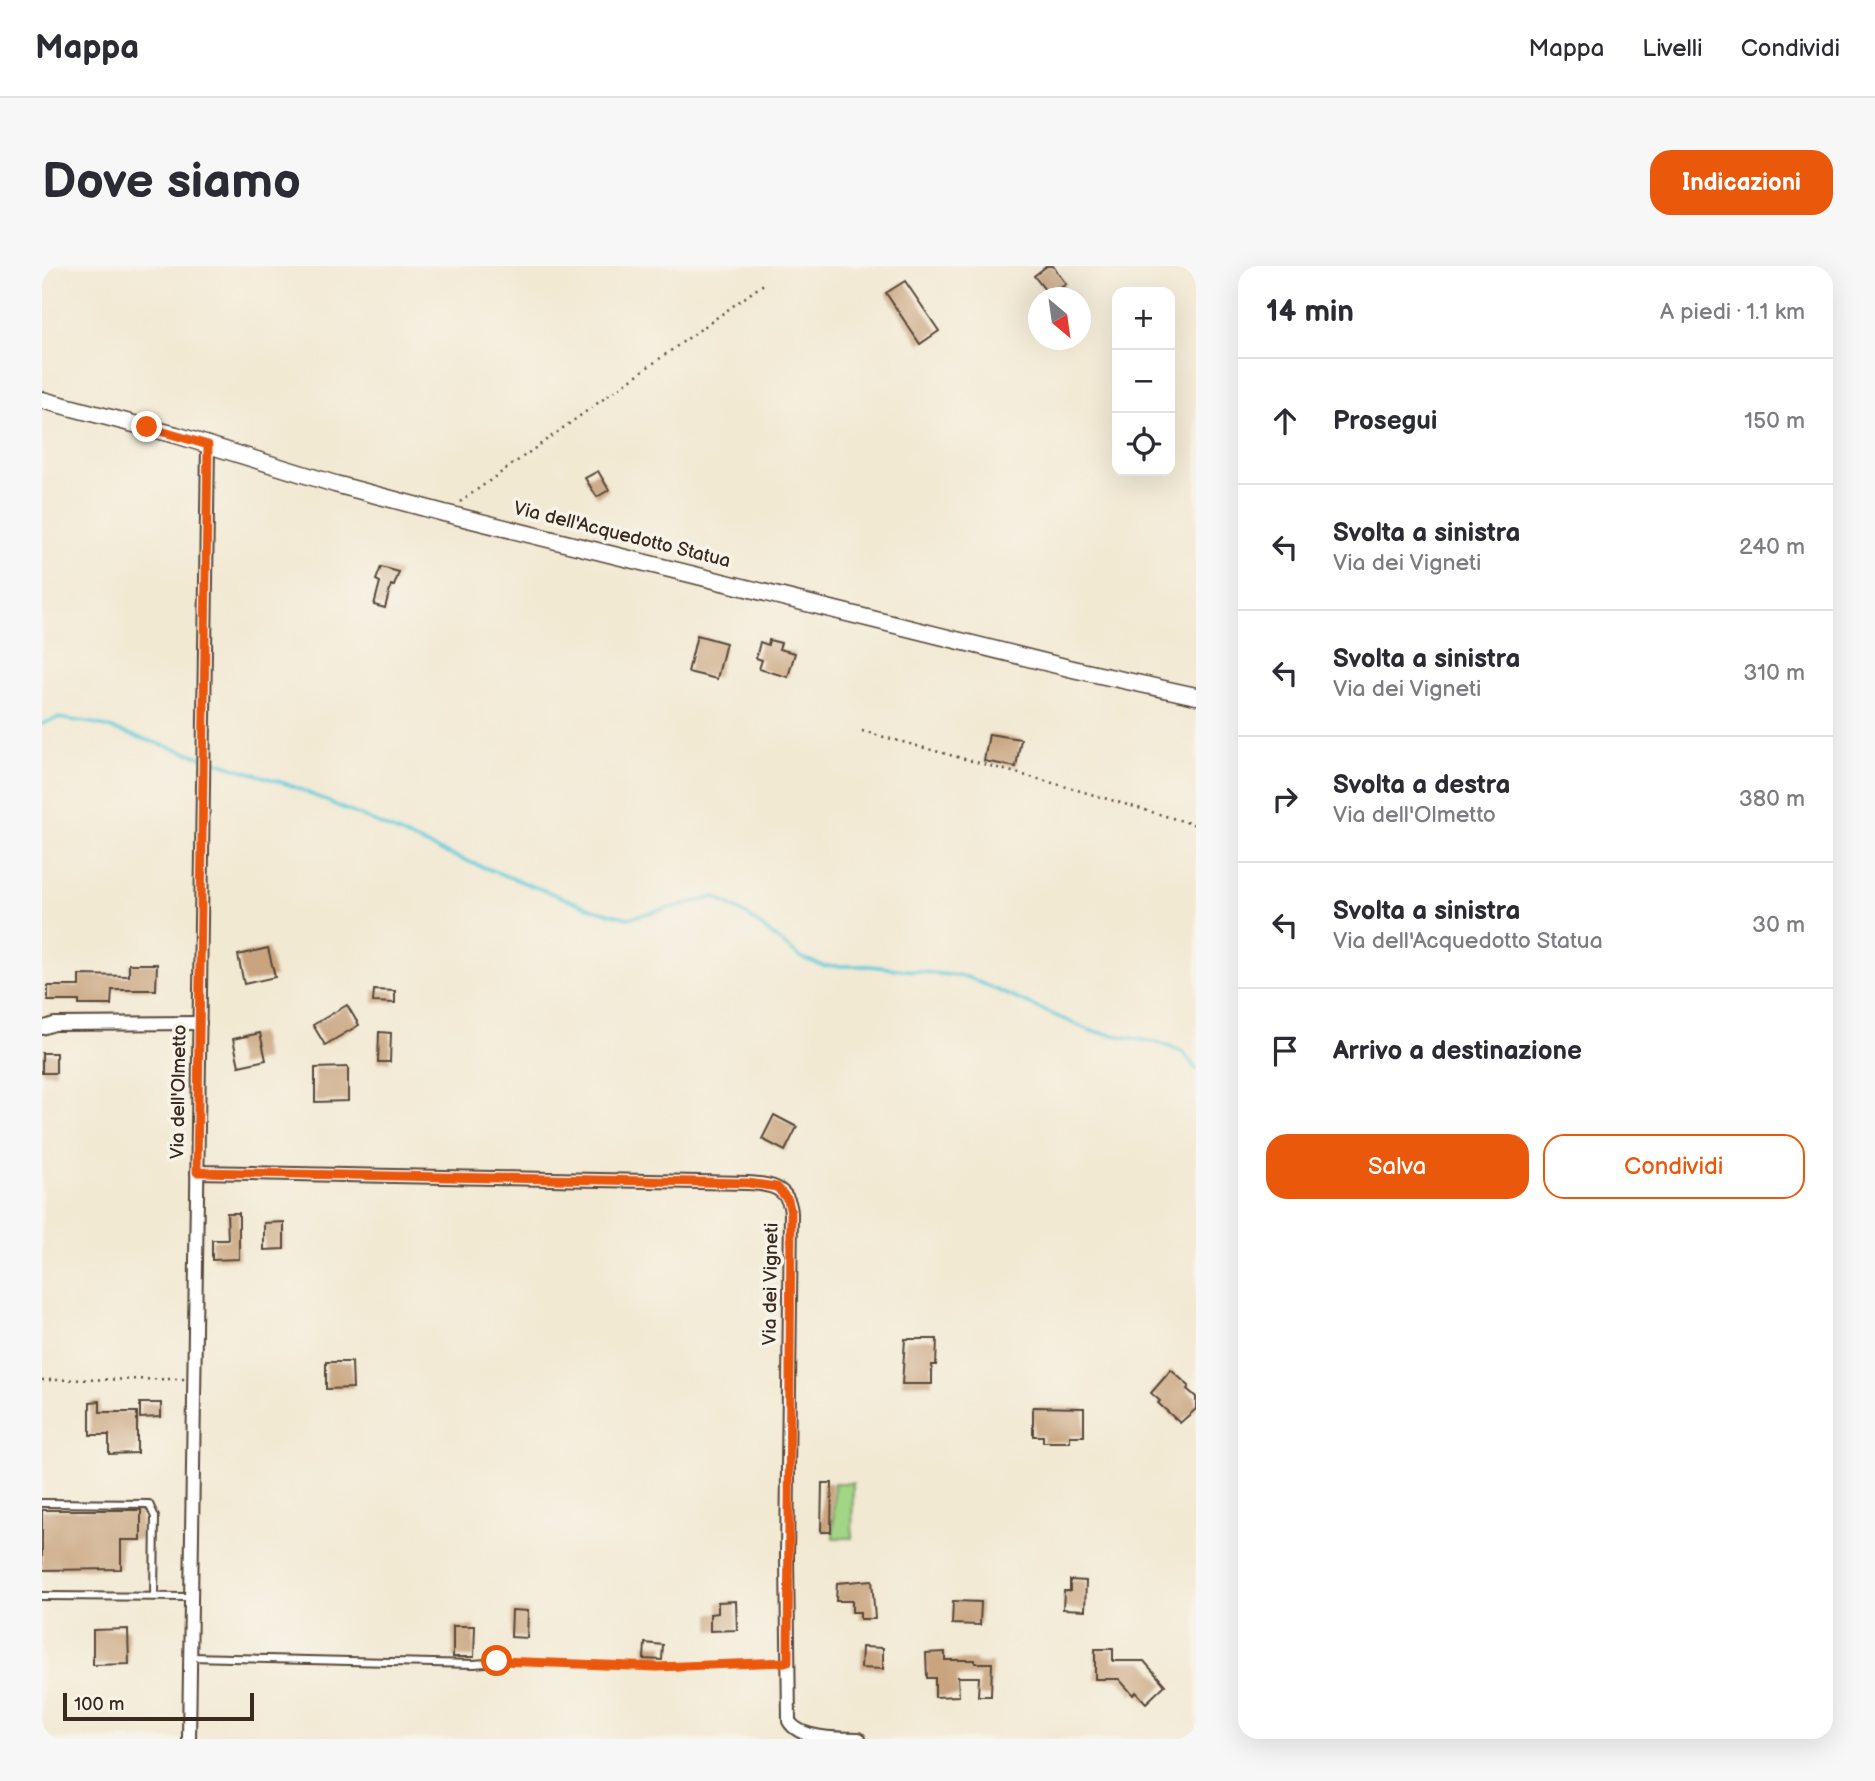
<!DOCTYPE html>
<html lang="it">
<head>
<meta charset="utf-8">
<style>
	body { margin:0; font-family:"Balsamiq Sans",sans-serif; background:#f7f7f7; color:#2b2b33 }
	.controls { position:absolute; right:21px; top:21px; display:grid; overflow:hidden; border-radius:14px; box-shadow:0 7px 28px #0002 }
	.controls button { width:63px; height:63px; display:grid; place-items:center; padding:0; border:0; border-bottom:2px solid #e1e1e2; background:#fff; color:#2b2b33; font:35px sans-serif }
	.compass { position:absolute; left:986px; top:21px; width:63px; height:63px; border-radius:50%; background:#fff; box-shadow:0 7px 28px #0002; rotate:151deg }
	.scale { position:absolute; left:21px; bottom:18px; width:191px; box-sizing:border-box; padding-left:7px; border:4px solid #3b2a1e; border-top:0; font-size:19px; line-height:24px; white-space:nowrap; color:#3b2a1e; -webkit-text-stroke:5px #f7f3e8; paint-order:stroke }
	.stop { position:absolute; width:21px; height:21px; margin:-16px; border:5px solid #ea580c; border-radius:50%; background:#fff }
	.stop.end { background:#ea580c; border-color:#fff; box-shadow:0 2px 7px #0008 }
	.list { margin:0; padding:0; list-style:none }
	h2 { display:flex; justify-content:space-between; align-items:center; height:91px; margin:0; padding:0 28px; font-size:30px }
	h2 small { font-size:23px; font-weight:400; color:#7c7c81 }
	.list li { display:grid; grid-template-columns:46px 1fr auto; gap:21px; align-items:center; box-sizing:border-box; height:126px; padding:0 28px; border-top:2px solid #e1e1e2 }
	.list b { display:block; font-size:26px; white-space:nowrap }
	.list p { margin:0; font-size:23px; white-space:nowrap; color:#7c7c81 }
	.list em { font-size:23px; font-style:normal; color:#7c7c81 }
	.actions { display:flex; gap:14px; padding:21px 28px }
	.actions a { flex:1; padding:16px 0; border:2px solid #ea580c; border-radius:21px; text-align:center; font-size:24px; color:#ea580c }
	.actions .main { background:#ea580c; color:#fff }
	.icon { flex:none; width:38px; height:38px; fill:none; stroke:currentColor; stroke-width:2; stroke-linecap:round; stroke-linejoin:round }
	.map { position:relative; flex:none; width:1154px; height:1473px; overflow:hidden; border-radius:21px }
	header { display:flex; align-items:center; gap:42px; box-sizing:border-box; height:98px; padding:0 35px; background:#fff; border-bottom:2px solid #e1e1e2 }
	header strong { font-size:33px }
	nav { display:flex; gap:38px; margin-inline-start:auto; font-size:24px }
	.intro { display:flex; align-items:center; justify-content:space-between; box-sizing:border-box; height:168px; padding:0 42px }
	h1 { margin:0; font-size:49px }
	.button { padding:18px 32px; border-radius:21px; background:#ea580c; color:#fff; font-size:24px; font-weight:700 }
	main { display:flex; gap:42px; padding:0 42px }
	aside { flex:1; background:#fff; border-radius:21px; box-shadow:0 7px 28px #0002 }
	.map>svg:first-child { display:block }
	.green { fill:#a2d686; stroke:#6e8052; stroke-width:2 }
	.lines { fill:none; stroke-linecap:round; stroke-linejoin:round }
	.stream { stroke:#5ec7d9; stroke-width:3.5 }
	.building { fill:#c9a47f }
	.service-casing { stroke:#564739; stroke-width:10 }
	.minor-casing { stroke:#564739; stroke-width:16 }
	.tertiary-casing { stroke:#564739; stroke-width:19 }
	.path { stroke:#564739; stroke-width:2.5; stroke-dasharray:2 5; stroke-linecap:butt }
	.service { stroke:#fff; stroke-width:6 }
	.minor { stroke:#fff; stroke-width:12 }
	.tertiary { stroke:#fff; stroke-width:16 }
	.route { stroke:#ea580c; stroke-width:9 }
	.labels { text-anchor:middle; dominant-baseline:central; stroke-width:7; stroke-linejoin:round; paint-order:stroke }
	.street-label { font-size:19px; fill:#3b2a1e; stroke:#f7f3e8 }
</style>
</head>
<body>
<header>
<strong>Mappa</strong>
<nav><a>Mappa</a><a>Livelli</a><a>Condividi</a></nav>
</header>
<div class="intro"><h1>Dove siamo</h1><a class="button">Indicazioni</a></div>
<main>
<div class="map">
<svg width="1154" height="1473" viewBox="0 0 1154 1473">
	<rect width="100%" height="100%" fill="#f7f3e8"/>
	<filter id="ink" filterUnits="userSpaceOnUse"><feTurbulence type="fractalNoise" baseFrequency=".0143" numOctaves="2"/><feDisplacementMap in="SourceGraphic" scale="14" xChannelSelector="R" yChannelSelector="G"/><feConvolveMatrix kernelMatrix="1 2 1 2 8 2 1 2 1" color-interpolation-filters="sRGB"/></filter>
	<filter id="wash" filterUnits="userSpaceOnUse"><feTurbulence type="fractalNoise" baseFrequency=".00686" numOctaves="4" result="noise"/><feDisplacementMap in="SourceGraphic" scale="28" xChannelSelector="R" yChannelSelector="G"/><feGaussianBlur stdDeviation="1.57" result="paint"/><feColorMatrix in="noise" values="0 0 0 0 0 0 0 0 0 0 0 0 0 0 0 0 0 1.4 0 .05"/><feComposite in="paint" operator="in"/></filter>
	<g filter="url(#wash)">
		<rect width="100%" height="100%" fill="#f2e9d3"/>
		<!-- green -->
		<path class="green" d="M 792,1217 L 811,1217 L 810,1272 L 791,1272 Z"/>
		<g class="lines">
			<!-- stream -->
			<path class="stream" d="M 0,458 L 15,452 L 51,457 L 248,519 L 396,584 L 551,643 L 586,652 L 673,631 L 706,650 L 758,691 L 782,700 L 828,700 L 925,711 L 1049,765 L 1117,777 L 1141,786 L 1154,803"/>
		</g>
		<g id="blocks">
			<!-- building -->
			<g class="building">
				<path d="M 1005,0 L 1011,0 L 1024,18 L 1008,30 L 992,10 Z"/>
				<path d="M 863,15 L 897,65 L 878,78 L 844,27 Z"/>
				<path d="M 556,205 L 567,224 L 555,231 L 543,212 Z"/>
				<path d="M 339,301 L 357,306 L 352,320 L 349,319 L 343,342 L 332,339 L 338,316 L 334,314 Z"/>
				<path d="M 655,369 L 684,377 L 675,413 L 646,406 Z"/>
				<path d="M 727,374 L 739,377 L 737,383 L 753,387 L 746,411 L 717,403 L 720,394 L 714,392 L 718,376 L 726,379 Z"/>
				<path d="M 947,468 L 979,473 L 974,501 L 942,495 Z"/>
				<path d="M 226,682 L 233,711 L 202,718 L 196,689 Z"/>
				<path d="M 87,698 L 115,698 L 114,724 L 70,724 L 69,739 L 37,739 L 37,735 L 6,735 L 6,720 L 37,720 L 37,709 L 87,710 Z"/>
				<path d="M 332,724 L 353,725 L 353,737 L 331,736 Z"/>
				<path d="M 305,739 L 317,759 L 283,779 L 271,759 Z"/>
				<path d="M 337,766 L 349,767 L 348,796 L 336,796 Z"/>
				<path d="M 218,767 L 224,794 L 197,800 L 191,773 Z"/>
				<rect x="0" y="787" width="14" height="20"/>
				<path d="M 306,801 L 306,835 L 273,836 L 273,802 Z"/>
				<path d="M 732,849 L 755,861 L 743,885 L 720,873 Z"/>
				<path d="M 185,947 L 197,947 L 197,993 L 170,994 L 170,974 L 186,974 Z"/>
				<path d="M 242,956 L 242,983 L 222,984 L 222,957 Z"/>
				<path d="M 863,1073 L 895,1073 L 894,1099 L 890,1099 L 890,1118 L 860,1118 Z"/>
				<path d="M 284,1096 L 310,1096 L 311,1122 L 284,1123 Z"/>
				<path d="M 1129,1104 L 1147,1120 L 1145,1123 L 1154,1131 L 1154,1143 L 1138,1157 L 1116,1137 L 1118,1135 L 1109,1127 Z"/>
				<path d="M 58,1135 L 58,1146 L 95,1146 L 95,1187 L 67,1188 L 67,1169 L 48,1169 L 48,1136 Z"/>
				<path d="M 98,1137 L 119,1137 L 119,1151 L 98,1152 Z"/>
				<path d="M 991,1141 L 1042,1142 L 1042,1170 L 1028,1170 L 1028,1176 L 1001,1176 L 1001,1170 L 991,1170 Z"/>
				<path d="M 780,1217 L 790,1217 L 789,1266 L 779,1266 Z"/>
				<path d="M 0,1244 L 99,1244 L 99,1274 L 79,1274 L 79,1303 L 0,1304 Z"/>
				<path d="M 830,1314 L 833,1353 L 818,1353 L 818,1346 L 810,1346 L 810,1335 L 794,1335 L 795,1317 Z"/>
				<path d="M 1028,1314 L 1044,1315 L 1043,1344 L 1021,1343 L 1022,1325 L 1028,1325 Z"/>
				<path d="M 694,1335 L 695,1364 L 668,1365 L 668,1348 L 676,1347 L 676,1336 Z"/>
				<path d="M 911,1335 L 939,1336 L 938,1359 L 910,1358 Z"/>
				<path d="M 470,1344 L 486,1345 L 485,1372 L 469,1371 Z"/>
				<path d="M 411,1360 L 433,1360 L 432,1391 L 411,1391 Z"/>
				<path d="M 86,1363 L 87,1398 L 51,1399 L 51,1364 Z"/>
				<path d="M 603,1377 L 621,1379 L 620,1394 L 602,1393 Z"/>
				<path d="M 820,1381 L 841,1382 L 841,1403 L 819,1402 Z"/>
				<path d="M 1053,1383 L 1071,1383 L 1071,1395 L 1102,1395 L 1123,1419 L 1104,1437 L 1094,1426 L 1091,1429 L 1077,1413 L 1053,1413 Z"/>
				<path d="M 903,1386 L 903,1394 L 933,1394 L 933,1397 L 950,1397 L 949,1430 L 936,1430 L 937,1411 L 916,1411 L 917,1430 L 893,1431 L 893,1412 L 885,1412 L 884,1387 Z"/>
			</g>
		</g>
	</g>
	<g filter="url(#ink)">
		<use href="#blocks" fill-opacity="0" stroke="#564739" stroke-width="2"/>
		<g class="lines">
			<defs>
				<g id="service">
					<path d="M 0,1237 L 107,1238 L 113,1251 L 112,1330"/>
					<path d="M 0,1330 L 149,1331"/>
					<path d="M 148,1391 L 432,1398 L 455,1396"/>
				</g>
				<g id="minor">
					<path d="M 0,762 L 12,758 L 158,757"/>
					<path d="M 155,906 L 706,917 C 728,918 747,921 749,947 L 745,1292 L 747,1455 C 757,1473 795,1473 817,1473"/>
					<path d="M 147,1473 L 166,179"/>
				</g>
				<path id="tertiary" d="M 0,134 L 134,169 L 293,218 L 402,247 L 1035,404 L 1154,430"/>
			</defs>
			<!-- service casing -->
			<use href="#service" class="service-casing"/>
			<!-- minor casing -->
			<use href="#minor" class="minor-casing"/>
			<!-- tertiary casing -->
			<use href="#tertiary" class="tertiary-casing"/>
			<!-- path -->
			<g class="path">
				<path d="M 418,236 L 723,17"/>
				<path d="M 820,465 L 1018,519 L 1154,559"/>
				<path d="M 0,1114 L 142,1113"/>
				<path d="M 462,1396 L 615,1401 L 735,1396"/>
			</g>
			<!-- service -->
			<use href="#service" class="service"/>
			<!-- minor -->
			<use href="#minor" class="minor"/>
			<!-- tertiary -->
			<use href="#tertiary" class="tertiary"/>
		</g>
	</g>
	<g class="lines" filter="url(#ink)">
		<!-- route -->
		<path class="route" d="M 105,161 L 166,179 L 155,906 L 706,917 L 735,921 L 746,934 L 749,947 L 746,1396 L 615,1401 L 455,1395"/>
	</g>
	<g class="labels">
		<!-- street labels -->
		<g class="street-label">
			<text transform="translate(580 269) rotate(14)">Via dell'Acquedotto Statua</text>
			<text transform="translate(137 826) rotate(-89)">Via dell'Olmetto</text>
			<text transform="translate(729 1018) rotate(-89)">Via dei Vigneti</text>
		</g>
	</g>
</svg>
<div class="controls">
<button>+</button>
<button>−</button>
<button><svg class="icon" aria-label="locate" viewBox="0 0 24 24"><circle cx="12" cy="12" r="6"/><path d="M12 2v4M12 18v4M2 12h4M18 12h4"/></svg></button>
</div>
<svg class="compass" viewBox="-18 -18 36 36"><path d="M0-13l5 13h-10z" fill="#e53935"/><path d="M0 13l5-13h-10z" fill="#7c7c81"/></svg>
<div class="scale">100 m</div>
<div class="stop" style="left:455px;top:1395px"></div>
<div class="stop end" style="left:105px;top:161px"></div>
</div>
<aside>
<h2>14 min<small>A piedi · 1.1 km</small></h2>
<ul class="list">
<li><svg class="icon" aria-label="ahead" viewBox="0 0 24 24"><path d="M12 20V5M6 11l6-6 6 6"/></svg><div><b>Prosegui</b></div><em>150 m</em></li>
<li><svg class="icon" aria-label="left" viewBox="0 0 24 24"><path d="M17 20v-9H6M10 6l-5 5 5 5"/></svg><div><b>Svolta a sinistra</b><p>Via dei Vigneti</p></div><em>240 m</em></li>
<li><svg class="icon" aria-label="left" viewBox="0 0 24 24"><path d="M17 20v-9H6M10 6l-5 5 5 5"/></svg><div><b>Svolta a sinistra</b><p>Via dei Vigneti</p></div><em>310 m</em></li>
<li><svg class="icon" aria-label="right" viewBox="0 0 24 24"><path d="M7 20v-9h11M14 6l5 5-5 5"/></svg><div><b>Svolta a destra</b><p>Via dell'Olmetto</p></div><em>380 m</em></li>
<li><svg class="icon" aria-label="left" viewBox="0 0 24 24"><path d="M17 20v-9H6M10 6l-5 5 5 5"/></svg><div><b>Svolta a sinistra</b><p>Via dell'Acquedotto Statua</p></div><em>30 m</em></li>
<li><svg class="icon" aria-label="arrive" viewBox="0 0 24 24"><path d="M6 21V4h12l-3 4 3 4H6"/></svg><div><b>Arrivo a destinazione</b></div></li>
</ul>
<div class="actions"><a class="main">Salva</a><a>Condividi</a></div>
</aside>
</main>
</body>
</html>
